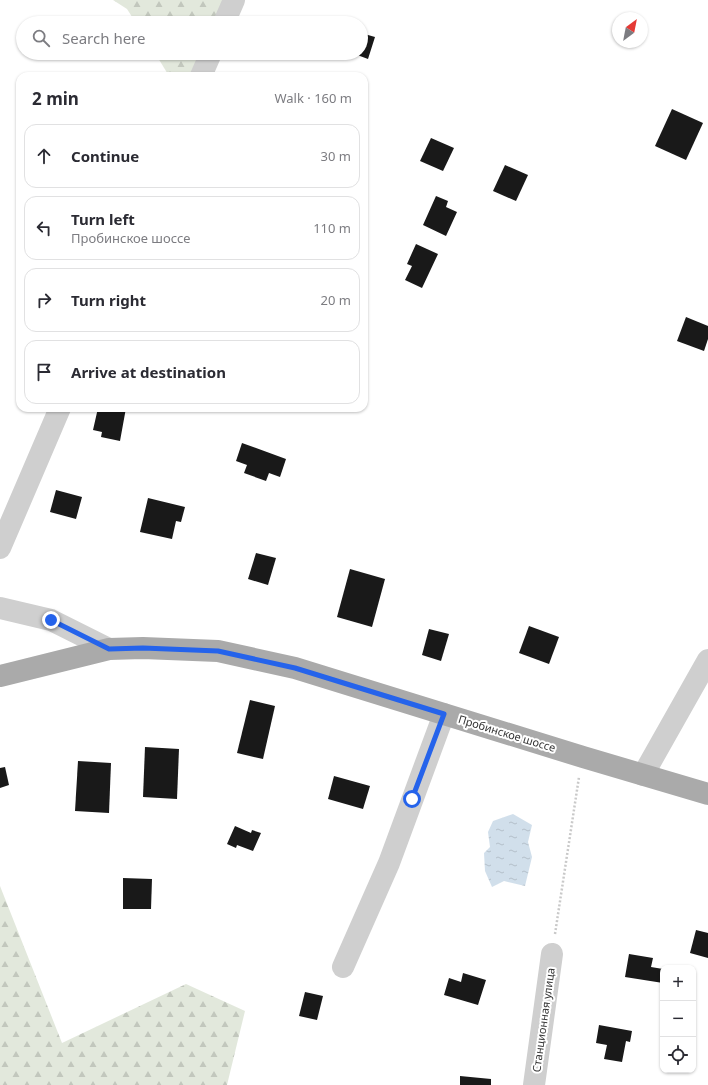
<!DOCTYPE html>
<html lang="en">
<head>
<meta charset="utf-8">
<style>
	body { margin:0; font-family:"Noto Sans",sans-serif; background:#f7f7f7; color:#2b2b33 }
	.controls { position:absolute; right:12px; bottom:12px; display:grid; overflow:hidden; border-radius:8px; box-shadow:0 1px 3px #0004 }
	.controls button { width:36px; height:36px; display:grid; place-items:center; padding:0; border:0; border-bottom:1px solid #e1e1e2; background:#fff; color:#2b2b33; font:20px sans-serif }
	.compass { position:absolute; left:612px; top:12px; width:36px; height:36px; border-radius:50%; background:#fff; box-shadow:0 1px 3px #0004; rotate:32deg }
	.stop { position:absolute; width:12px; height:12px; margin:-9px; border:3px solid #2563eb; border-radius:50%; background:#fff }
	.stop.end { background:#2563eb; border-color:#fff; box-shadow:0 1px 4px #0008 }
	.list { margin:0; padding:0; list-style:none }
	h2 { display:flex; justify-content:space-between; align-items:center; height:52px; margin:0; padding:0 16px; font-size:17px }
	h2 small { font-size:13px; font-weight:400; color:#7c7c81 }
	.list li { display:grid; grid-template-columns:26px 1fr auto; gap:12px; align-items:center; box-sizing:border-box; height:64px; margin:0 8px 8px; padding:0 8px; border:1px solid #e1e1e2; border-radius:12px }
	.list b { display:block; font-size:15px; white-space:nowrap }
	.list p { margin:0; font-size:13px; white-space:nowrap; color:#7c7c81 }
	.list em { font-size:13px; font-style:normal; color:#7c7c81 }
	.icon { flex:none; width:22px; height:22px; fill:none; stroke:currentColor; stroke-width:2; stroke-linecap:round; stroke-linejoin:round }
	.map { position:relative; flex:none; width:708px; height:1085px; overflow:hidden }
	.search { position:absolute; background:#fff; box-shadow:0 1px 3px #0004; left:16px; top:16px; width:352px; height:44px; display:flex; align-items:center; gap:10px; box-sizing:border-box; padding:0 14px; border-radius:22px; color:#7c7c81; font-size:15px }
	.panel { position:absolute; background:#fff; box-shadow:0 1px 3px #0004; left:16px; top:72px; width:352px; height:340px; border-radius:12px }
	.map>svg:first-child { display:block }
	.forest { fill:url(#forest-firs) }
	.water { fill:url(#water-ripples) }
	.building { fill:#191919 }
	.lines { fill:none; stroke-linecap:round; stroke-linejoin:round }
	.path { stroke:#c9c9c9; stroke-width:2.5; stroke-dasharray:2 2; stroke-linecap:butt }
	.minor { stroke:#cfcfcf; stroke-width:22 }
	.major { stroke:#aaa; stroke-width:22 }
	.route { stroke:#2563eb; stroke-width:5 }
	.labels { text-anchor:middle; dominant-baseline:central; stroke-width:4; stroke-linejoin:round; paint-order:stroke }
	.street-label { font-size:11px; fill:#323232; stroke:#fff }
</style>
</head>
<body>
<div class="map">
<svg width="708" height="1085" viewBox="0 0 708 1085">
	<defs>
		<pattern id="forest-firs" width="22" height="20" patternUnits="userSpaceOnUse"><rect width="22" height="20" fill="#e2e8dc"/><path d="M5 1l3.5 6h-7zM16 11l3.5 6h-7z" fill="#c2c7bd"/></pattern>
		<pattern id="water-ripples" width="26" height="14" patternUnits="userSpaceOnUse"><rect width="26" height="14" fill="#d1dfeb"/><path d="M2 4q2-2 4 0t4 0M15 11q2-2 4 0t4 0" fill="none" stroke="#b4c0ca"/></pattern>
	</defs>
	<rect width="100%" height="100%" fill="#fff"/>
	<!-- forest -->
	<g class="forest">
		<path d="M 113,0 L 226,0 L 216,23 L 136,23 L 127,9 Z"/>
		<path d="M 155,53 L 203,53 L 193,76 L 169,76 Z"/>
		<path d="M 0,886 L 62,1043 L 186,984 L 245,1011 L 227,1085 L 0,1085 Z"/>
	</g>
	<!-- water -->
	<path class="water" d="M 513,814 L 532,825 L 528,842 L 532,857 L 525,886 L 504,881 L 492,887 L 485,871 L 484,853 L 490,847 L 488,832 L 493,821 Z"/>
	<!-- building -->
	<g class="building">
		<path d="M 361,33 L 375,37 L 368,59 L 352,53 L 361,53 Z"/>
		<path d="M 672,109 L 703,123 L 686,160 L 655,146 Z"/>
		<path d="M 431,138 L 454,148 L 443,171 L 420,161 Z"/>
		<path d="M 505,165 L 528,175 L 516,201 L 493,191 Z"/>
		<path d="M 436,196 L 448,201 L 446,207 L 457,212 L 446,236 L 423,225 Z"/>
		<path d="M 416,244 L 438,254 L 422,288 L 405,280 L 412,266 L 407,264 Z"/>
		<path d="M 686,317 L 708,326 L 708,339 L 704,351 L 677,341 Z"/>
		<path d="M 98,408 L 126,408 L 120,441 L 101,437 L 102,432 L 93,430 Z"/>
		<path d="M 242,443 L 286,459 L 280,477 L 269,473 L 266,481 L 244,473 L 247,465 L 236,461 Z"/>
		<path d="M 56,490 L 82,497 L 76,519 L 50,512 Z"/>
		<path d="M 148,498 L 185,507 L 181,522 L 176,521 L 172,539 L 140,532 Z"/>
		<path d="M 256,553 L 276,558 L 268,585 L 248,579 Z"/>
		<path d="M 350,569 L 385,579 L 372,627 L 337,617 Z"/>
		<path d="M 529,626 L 559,637 L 549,664 L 519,653 Z"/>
		<path d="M 429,629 L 449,634 L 441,661 L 422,655 Z"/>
		<path d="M 250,700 L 275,706 L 263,759 L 237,753 Z"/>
		<path d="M 145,747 L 179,749 L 177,799 L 143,797 Z"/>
		<path d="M 78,761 L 111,763 L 109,813 L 75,811 Z"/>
		<path d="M 5,767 L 9,785 L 0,788 L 0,768 Z"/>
		<path d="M 334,776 L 370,786 L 363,809 L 328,799 Z"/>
		<path d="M 235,826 L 251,833 L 252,830 L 261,833 L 253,851 L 237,845 L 236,848 L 227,844 Z"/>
		<path d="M 123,878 L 152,879 L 151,909 L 123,909 Z"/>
		<path d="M 696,930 L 708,933 L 708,958 L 690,953 Z"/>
		<path d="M 629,954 L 653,958 L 651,967 L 663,969 L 663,983 L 625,977 Z"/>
		<path d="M 463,973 L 486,980 L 478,1005 L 444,995 L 449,978 L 461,982 Z"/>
		<path d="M 305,992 L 323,996 L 317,1020 L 299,1016 Z"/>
		<path d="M 599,1025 L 632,1031 L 630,1042 L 626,1041 L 622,1062 L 604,1059 L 607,1045 L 596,1043 Z"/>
		<path d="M 460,1076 L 491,1079 L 491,1085 L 460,1085 Z"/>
	</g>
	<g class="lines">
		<!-- path -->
		<path class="path" d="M 555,934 L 579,777"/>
		<!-- minor -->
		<g class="minor">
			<path d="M 224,23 L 234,0"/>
			<path d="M 201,76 L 211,53"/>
			<path d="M 0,548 L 60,408"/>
			<path d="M 0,608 L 51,620 L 109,649"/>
			<path d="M 643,775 L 708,660"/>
			<path d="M 343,967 L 389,863 L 444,714"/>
			<path d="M 534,1085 L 552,954"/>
		</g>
		<!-- major -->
		<path class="major" d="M 0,676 L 109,649 L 143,648 L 218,651 L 295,668 L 583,757 L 708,794"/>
	</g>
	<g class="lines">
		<!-- route -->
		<path class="route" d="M 51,620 L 109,649 L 143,648 L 218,651 L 295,668 L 444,714 L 412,799"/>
	</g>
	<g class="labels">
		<!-- street labels -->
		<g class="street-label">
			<text transform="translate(507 733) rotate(17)">Пробинское шоссе</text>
			<text transform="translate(543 1020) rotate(-82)">Станционная улица</text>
		</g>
	</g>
</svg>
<div class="controls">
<button>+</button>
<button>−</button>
<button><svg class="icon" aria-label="locate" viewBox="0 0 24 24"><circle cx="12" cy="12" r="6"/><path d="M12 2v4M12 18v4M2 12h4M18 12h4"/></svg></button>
</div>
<svg class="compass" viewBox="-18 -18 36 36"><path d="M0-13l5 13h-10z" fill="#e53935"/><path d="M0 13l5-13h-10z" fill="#7c7c81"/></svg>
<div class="stop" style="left:412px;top:799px"></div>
<div class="stop end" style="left:51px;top:620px"></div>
<div class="search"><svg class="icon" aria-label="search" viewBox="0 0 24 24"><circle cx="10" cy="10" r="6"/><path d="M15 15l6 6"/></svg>Search here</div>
<section class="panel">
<h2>2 min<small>Walk · 160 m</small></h2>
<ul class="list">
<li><svg class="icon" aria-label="ahead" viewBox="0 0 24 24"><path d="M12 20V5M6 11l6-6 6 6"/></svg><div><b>Continue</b></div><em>30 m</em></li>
<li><svg class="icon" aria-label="left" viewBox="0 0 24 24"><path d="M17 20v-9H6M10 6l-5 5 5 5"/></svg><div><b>Turn left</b><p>Пробинское шоссе</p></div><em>110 m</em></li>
<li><svg class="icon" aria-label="right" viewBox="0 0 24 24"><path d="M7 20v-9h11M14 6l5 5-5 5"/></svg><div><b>Turn right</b></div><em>20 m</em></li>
<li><svg class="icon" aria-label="arrive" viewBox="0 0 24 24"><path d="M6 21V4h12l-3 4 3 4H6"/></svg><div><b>Arrive at destination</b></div></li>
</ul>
</section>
</div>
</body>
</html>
